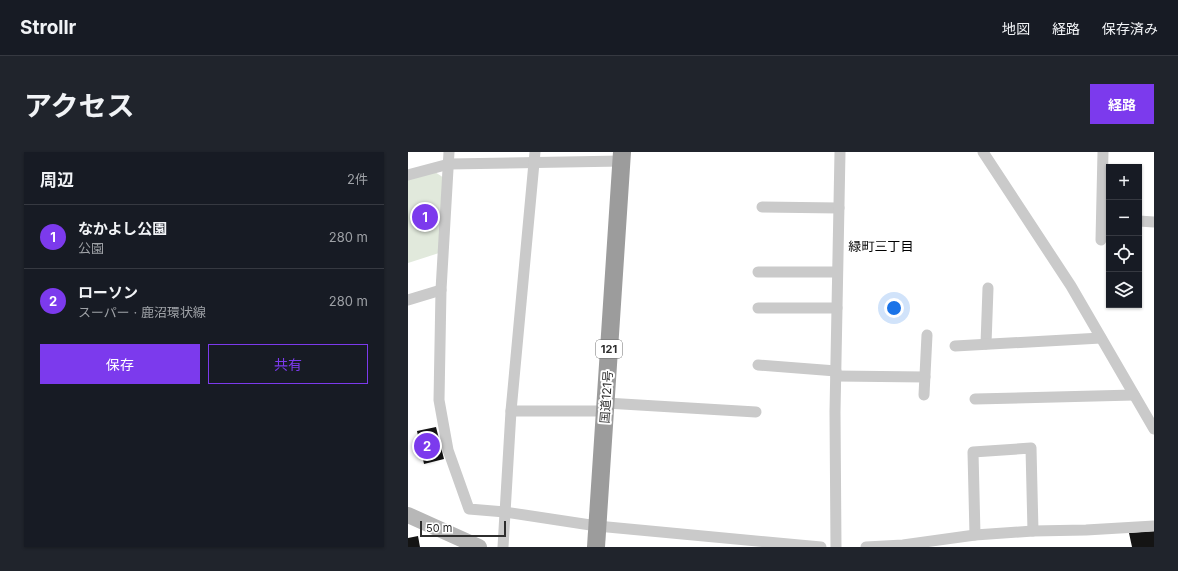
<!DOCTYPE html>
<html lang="ja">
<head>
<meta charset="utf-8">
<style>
	body { margin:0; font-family:Inter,"Noto Sans JP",sans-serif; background:#20242c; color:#f1f3f6 }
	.controls { position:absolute; right:12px; top:12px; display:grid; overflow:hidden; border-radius:0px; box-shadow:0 1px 3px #0004 }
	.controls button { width:36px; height:36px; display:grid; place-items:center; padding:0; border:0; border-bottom:1px solid #363941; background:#171b24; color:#f1f3f6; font:20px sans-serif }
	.scale { position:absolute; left:12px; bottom:10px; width:86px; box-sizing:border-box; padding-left:4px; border:2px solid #2d2d2d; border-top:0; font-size:11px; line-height:14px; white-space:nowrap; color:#2d2d2d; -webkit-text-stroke:3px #fff; paint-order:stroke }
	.you { position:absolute; left:486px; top:156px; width:14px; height:14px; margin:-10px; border:3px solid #fff; border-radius:50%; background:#1a73e8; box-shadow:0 0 0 6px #1a73e833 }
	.badge { display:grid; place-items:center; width:26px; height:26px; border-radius:50%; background:#7c3aed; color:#fff; font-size:13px; font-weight:700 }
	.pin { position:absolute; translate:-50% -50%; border:2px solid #fff; box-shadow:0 1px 4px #0006 }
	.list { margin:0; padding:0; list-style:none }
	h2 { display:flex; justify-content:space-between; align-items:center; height:52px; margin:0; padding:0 16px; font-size:17px }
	h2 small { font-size:13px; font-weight:400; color:#9ea1a6 }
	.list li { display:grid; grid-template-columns:26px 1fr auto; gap:12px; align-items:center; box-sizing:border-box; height:64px; padding:0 16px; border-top:1px solid #363941 }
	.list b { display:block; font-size:15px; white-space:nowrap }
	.list p { margin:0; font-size:13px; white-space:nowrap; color:#9ea1a6 }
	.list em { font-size:13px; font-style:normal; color:#9ea1a6 }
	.actions { display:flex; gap:8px; padding:12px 16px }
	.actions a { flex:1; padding:9px 0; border:1px solid #7c3aed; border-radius:0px; text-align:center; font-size:14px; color:#7c3aed }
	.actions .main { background:#7c3aed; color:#fff }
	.icon { flex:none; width:22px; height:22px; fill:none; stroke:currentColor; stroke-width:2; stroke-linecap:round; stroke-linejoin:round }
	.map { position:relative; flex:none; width:746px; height:395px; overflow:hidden; border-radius:0px }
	header { display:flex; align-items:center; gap:24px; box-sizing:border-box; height:56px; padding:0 20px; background:#171b24; border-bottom:1px solid #363941 }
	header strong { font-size:19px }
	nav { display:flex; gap:22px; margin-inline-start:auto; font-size:14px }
	.intro { display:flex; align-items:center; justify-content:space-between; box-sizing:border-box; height:96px; padding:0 24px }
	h1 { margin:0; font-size:28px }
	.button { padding:10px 18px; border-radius:0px; background:#7c3aed; color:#fff; font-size:14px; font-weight:700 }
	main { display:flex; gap:24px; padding:0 24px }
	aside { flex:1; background:#171b24; border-radius:0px; box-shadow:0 1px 3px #0004 }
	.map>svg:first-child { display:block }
	.green { fill:#e1e9dc }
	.building { fill:#141414 }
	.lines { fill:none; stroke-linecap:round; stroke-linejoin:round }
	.minor { stroke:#cacaca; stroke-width:11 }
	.secondary { stroke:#b7b7b7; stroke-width:16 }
	.trunk { stroke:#9c9c9c; stroke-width:18 }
	.labels { text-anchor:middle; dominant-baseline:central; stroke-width:4; stroke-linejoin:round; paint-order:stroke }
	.shield { fill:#fff; stroke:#6c6c6c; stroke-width:1 }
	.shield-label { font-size:11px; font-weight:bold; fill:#2d2d2d }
	.street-label { font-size:12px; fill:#2d2d2d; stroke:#fff }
	.neighbourhood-label { font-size:13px; fill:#000; stroke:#fff }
</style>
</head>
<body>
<header>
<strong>Strollr</strong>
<nav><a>地図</a><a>経路</a><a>保存済み</a></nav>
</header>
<div class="intro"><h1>アクセス</h1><a class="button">経路</a></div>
<main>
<aside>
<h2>周辺<small>2件</small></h2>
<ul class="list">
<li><span class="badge">1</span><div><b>なかよし公園</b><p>公園</p></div><em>280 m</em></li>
<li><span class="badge">2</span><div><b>ローソン</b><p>スーパー · 鹿沼環状線</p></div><em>280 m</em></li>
</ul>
<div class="actions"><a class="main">保存</a><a>共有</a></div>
</aside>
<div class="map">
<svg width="746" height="395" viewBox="0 0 746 395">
	<rect width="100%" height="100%" fill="#fff"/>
	<!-- green -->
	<path class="green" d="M 27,20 L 36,26 L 31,101 L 0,111 L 0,28 Z"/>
	<!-- building -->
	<g class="building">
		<path d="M 28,275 L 36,307 L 16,312 L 9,279 Z"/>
		<path d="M 746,379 L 746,395 L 724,395 L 721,381 Z"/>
		<path d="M 10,384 L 12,395 L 0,395 L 0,386 Z"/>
	</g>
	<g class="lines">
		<!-- minor -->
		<g class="minor">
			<path d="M 41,0 L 33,138 L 31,248 L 40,298 L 61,357 L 97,360 L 189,374 L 413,395"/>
			<path d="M 575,0 L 663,134 L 746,277"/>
			<path d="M 0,23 L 41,12 L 214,9"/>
			<path d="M 354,55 L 431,56"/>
			<path d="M 731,69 L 746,70"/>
			<path d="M 693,88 L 695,0"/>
			<path d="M 350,120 L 429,120"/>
			<path d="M 0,148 L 33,138"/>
			<path d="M 350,156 L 429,156"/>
			<path d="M 578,192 L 580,136"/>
			<path d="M 547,194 L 693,186"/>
			<path d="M 350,213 L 428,219"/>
			<path d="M 428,224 L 517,225"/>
			<path d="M 516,243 L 519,183"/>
			<path d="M 567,247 L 726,243"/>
			<path d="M 198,251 L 348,260"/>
			<path d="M 103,259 L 197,259"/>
			<path d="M 567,383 L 565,300 L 623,296 L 625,379"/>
			<path d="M 95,395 L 103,259 L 127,0"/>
			<path d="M 428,395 L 427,260 L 432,0"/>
			<path d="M 458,395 L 495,393 L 567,383 L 625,379 L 678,378 L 746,374"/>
		</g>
		<!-- secondary -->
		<path class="secondary" d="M 0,363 L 71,395"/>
		<!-- trunk -->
		<path class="trunk" d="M 188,395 L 214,0"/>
	</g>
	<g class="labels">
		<!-- shield labels -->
		<rect class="shield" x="188" y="188" width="26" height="18" rx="3"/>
		<g class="shield-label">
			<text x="201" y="197">121</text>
		</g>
		<!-- street labels -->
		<g class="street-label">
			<text transform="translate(198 245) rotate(-86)">国道121号</text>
		</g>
		<!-- neighbourhood labels -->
		<g class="neighbourhood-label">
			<text x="473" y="94">緑町三丁目</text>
		</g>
	</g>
</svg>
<div class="controls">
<button>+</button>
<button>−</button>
<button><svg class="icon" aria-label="locate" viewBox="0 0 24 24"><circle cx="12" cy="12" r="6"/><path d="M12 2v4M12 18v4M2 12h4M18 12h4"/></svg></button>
<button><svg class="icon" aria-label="layers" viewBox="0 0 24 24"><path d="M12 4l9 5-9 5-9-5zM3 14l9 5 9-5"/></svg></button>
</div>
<div class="scale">50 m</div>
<div class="you"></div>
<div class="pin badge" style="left:17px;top:65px">1</div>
<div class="pin badge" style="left:19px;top:294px">2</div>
</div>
</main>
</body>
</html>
